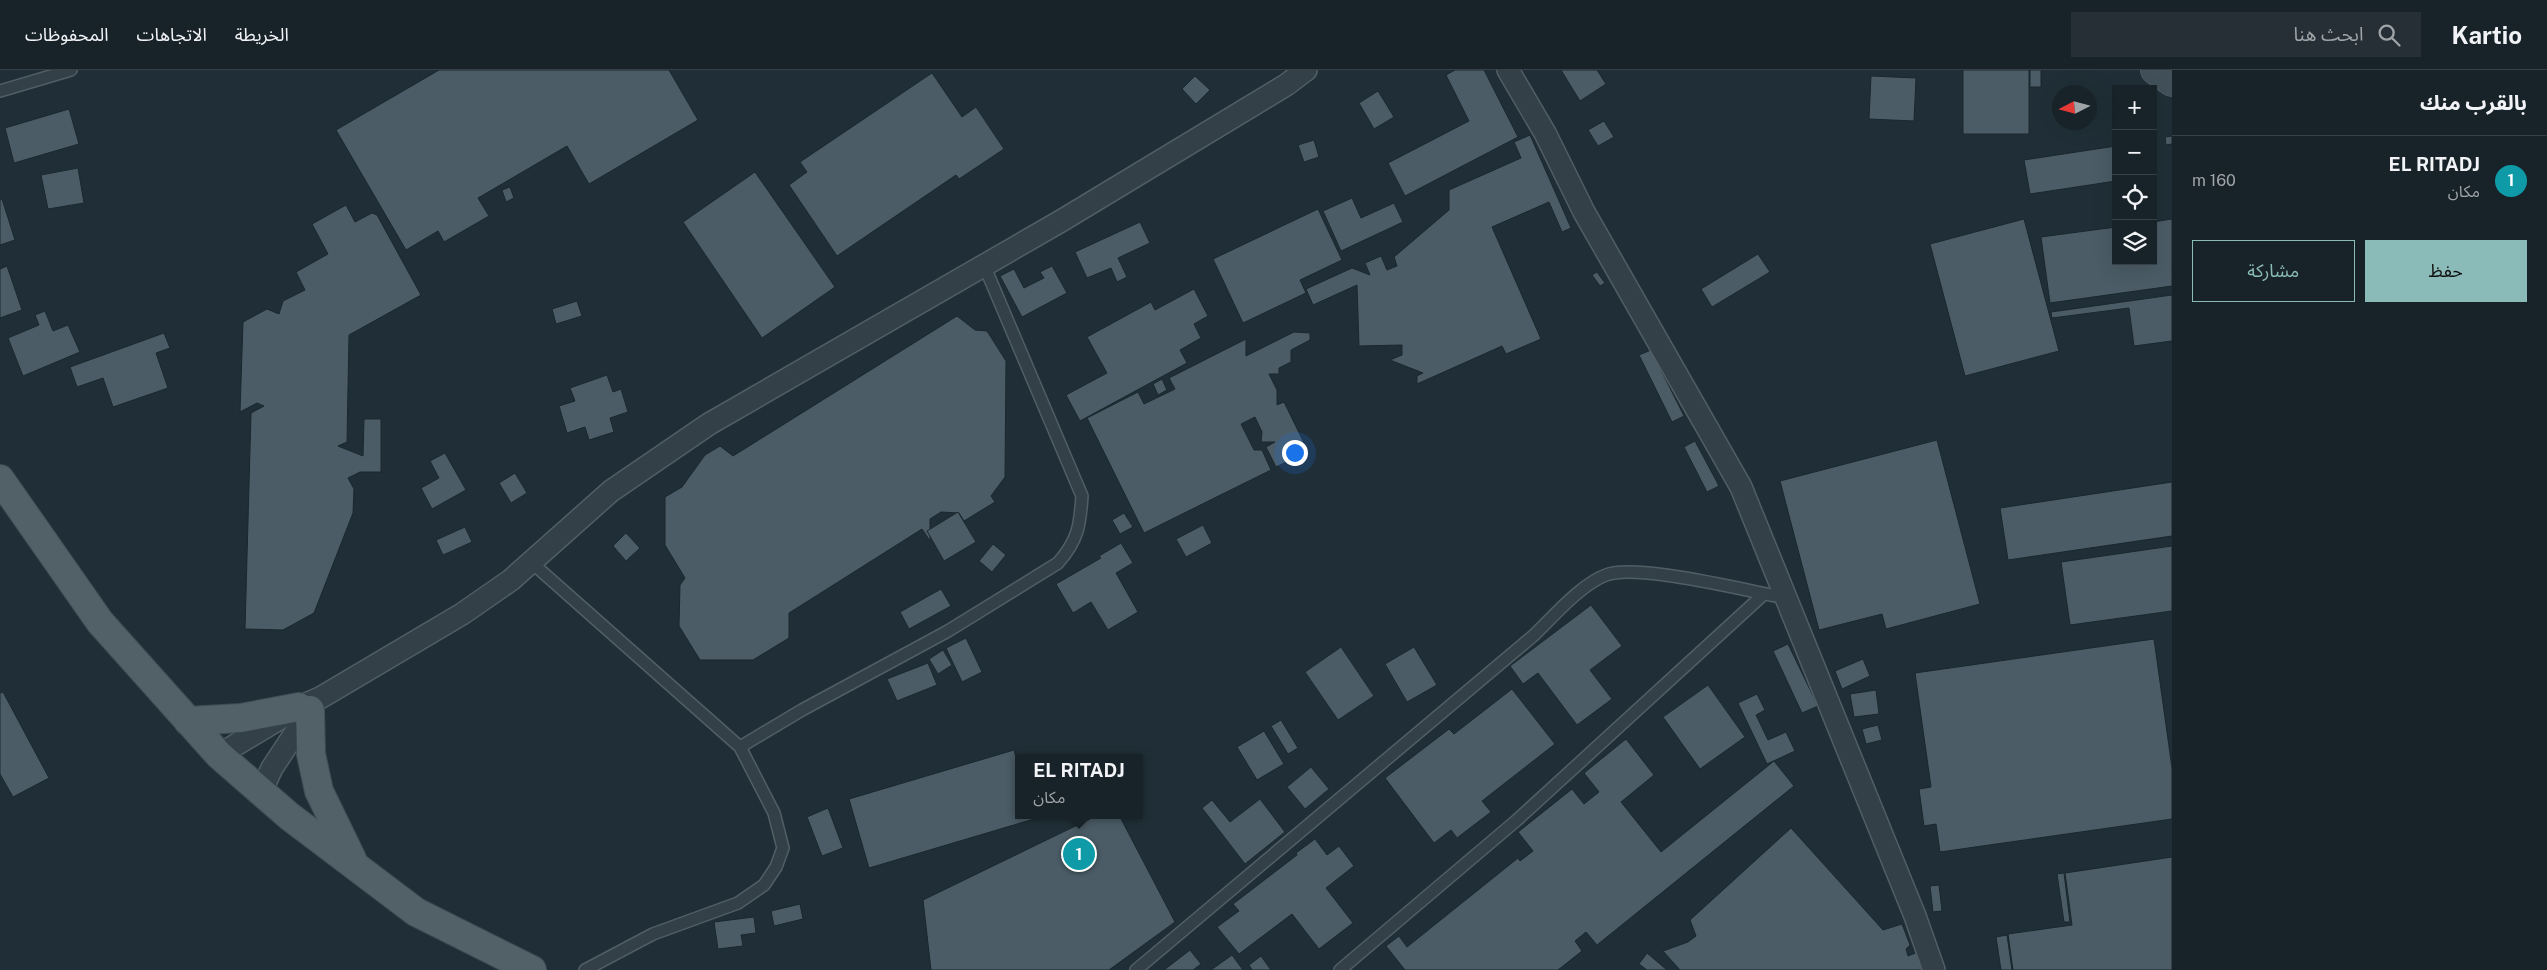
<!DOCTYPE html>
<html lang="ar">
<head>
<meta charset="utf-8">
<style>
	body { margin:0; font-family:"Public Sans","Noto Sans Arabic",sans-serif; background:#252f35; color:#f1f3f6; direction:rtl }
	.controls { position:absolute; right:15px; top:15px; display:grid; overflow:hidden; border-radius:0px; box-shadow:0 5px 20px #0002 }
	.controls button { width:45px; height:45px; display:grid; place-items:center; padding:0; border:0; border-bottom:1px solid #364046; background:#182329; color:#f1f3f6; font:25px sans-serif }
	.compass { position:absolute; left:2052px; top:15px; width:45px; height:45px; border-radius:50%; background:#182329; box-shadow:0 5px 20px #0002; rotate:264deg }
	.you { position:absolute; left:1294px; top:382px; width:18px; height:18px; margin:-12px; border:4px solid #fff; border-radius:50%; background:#1a73e8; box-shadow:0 0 0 8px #1a73e833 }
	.badge { display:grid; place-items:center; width:32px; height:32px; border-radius:50%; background:#8bbbb9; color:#fff; font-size:16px; font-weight:700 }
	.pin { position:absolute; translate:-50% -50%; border:2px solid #fff; box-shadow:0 1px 5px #0006 }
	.popup { position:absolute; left:1015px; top:684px; width:128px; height:65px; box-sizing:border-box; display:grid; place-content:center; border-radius:0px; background:#182329; filter:drop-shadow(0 1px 4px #0005); font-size:16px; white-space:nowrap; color:#9fa4a8 }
	.popup b { font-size:19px; color:#f1f3f6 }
	.popup::after { content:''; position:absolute; left:50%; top:100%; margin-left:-10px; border:10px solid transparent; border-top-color:#182329 }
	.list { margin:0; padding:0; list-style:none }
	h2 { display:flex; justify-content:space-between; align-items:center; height:65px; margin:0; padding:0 20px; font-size:21px }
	h2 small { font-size:16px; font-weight:400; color:#9fa4a8 }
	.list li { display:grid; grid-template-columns:32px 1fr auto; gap:15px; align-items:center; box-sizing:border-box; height:90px; padding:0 20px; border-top:1px solid #364046 }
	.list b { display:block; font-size:19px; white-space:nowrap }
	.list p { margin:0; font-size:16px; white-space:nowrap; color:#9fa4a8 }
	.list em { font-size:16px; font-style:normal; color:#9fa4a8 }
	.actions { display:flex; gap:10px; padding:15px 20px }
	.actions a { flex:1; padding:11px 0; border:1px solid #8bbbb9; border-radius:0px; text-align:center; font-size:18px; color:#8bbbb9 }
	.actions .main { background:#8bbbb9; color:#111 }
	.icon { flex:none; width:28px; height:28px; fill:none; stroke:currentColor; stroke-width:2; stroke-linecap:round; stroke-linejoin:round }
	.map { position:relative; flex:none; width:2172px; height:900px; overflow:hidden; direction:ltr }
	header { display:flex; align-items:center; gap:30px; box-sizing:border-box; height:70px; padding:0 25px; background:#182329; border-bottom:1px solid #364046 }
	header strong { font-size:24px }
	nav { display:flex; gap:28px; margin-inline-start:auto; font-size:18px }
	.search { width:350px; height:45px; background:#252f35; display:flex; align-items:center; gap:12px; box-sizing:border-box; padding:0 18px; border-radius:0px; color:#9fa4a8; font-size:19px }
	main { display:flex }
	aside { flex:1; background:#182329 }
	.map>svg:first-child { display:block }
	.building { fill:#4b5c66; stroke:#1b272e }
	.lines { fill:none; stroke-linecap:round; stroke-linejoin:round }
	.service-casing { stroke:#515e65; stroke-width:14 }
	.minor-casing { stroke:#515e65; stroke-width:24 }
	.secondary-casing { stroke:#515e65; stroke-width:30 }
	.primary-casing { stroke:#404c54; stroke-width:30 }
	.service { stroke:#344047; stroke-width:11 }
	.minor { stroke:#344047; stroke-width:21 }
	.secondary { stroke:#42505a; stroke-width:28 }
	.primary { stroke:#526067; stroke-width:28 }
</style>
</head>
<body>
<header>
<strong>Kartio</strong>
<div class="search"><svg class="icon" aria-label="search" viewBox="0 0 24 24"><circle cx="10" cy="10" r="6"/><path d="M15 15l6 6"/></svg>ابحث هنا</div>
<nav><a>الخريطة</a><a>الاتجاهات</a><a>المحفوظات</a></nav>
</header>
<main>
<aside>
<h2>بالقرب منك<small></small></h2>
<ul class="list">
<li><span class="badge" style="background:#0f9aa8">1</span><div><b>EL RITADJ</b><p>مكان</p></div><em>160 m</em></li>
</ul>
<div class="actions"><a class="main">حفظ</a><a>مشاركة</a></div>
</aside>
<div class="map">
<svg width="2172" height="900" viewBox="0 0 2172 900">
	<rect width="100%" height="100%" fill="#202f37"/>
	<!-- building -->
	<g class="building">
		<path d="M 439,0 L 669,0 L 698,50 L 589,114 L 567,76 L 478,128 L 489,146 L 444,172 L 438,161 L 406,180 L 336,60 Z"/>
		<path d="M 1455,0 L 1484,0 L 1518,67 L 1405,126 L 1388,93 L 1469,51 L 1446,5 Z"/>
		<path d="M 1561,0 L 1597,0 L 1606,14 L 1580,31 Z"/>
		<rect x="1963" y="0" width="66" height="64"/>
		<rect x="2030" y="0" width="11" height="17"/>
		<path d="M 932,3 L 962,47 L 976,37 L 1004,79 L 959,109 L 956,105 L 837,186 L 789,115 L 807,102 L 800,92 Z"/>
		<path d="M 1195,6 L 1210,20 L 1196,34 L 1182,19 Z"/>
		<path d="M 1871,6 L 1916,8 L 1914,51 L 1869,49 Z"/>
		<path d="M 1378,21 L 1394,47 L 1374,59 L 1359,33 Z"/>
		<path d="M 69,39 L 79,74 L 14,93 L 5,58 Z"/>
		<path d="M 1604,51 L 1614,67 L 1598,76 L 1588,60 Z"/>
		<path d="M 1530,65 L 1571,158 L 1562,162 L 1549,132 L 1492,157 L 1541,269 L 1506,284 L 1502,276 L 1417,314 L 1417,306 L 1423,303 L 1390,290 L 1402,285 L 1402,275 L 1359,276 L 1357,215 L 1313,235 L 1306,219 L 1352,198 L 1370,205 L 1365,193 L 1381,186 L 1387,200 L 1397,196 L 1394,187 L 1449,140 L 1449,120 L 1521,88 L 1514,72 Z"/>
		<path d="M 2172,66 L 2172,74 L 2166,75 L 2165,67 Z"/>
		<path d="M 1314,70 L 1319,87 L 1304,92 L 1298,75 Z"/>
		<path d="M 2116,76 L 2116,111 L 2030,124 L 2024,90 Z"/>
		<path d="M 78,98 L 84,133 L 48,139 L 41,105 Z"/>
		<path d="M 755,102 L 835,217 L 762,268 L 683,152 Z"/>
		<path d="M 510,117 L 514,128 L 506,132 L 502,120 Z"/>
		<path d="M 1352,128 L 1361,148 L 1394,133 L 1403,152 L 1341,181 L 1323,141 Z"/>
		<path d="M 2,129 L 15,170 L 0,175 L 0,130 Z"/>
		<path d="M 346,135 L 355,152 L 372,143 L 377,145 L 421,225 L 349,265 L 347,372 L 338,376 L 363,386 L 364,349 L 381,349 L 381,402 L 360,402 L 348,408 L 354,419 L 353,443 L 314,543 L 283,560 L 245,559 L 251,343 L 264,336 L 257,333 L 240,342 L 243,252 L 267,239 L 279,244 L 283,231 L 305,220 L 296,202 L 328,184 L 312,154 Z"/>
		<path d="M 1318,139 L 1342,190 L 1300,210 L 1306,223 L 1243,253 L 1213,189 Z"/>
		<path d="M 2024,149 L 2059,281 L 1965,306 L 1930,174 Z"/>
		<path d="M 2172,149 L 2172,216 L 2050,233 L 2041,167 L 2116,157 L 2116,191 L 2153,191 L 2153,152 Z"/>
		<path d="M 1140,152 L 1150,173 L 1118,188 L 1127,207 L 1117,212 L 1111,198 L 1087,208 L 1075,182 Z"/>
		<path d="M 1758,184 L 1770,202 L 1712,237 L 1701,219 Z"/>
		<path d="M 7,196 L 22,240 L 0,248 L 0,199 Z"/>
		<path d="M 1052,196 L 1067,223 L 1022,247 L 1000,206 L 1014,199 L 1024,218 L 1044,208 L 1040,202 Z"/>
		<path d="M 1597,202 L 1605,213 L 1600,216 L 1592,205 Z"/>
		<path d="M 1194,219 L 1208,246 L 1194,254 L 1201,268 L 1180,280 L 1187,293 L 1080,351 L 1066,325 L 1107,303 L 1087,267 L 1151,232 L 1155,240 Z"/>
		<path d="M 2172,225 L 2172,271 L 2134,276 L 2129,238 L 2052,248 L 2051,242 Z"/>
		<path d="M 577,231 L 582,246 L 556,254 L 552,239 Z"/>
		<path d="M 45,241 L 53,261 L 68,255 L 80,282 L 23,306 L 8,268 L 39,255 L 35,245 Z"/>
		<path d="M 957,246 L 975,260 L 987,261 L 1006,291 L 1005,407 L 991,426 L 995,432 L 964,451 L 959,443 L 941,442 L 930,449 L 930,471 L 922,459 L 789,543 L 789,568 L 753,590 L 700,590 L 679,556 L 680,515 L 685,508 L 665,475 L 665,427 L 682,417 L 705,385 L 720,376 L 733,386 Z"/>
		<path d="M 1294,262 L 1310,263 L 1310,270 L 1291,280 L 1291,292 L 1279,298 L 1279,304 L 1269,304 L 1277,320 L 1277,335 L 1284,332 L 1308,381 L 1276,397 L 1266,377 L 1275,372 L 1261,372 L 1262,362 L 1255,347 L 1241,354 L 1254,380 L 1262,380 L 1271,400 L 1144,463 L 1087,348 L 1138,322 L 1144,334 L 1175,319 L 1169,308 L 1246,269 L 1246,286 Z"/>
		<path d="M 164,263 L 170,278 L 156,283 L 168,318 L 113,337 L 103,308 L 77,317 L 70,297 Z"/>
		<path d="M 1651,280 L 1684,346 L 1672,352 L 1639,285 Z"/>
		<path d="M 607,305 L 613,322 L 621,319 L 628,342 L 610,348 L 614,362 L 589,370 L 585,357 L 567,363 L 559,336 L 575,331 L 570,318 Z"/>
		<path d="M 1162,309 L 1167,320 L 1158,325 L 1153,314 Z"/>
		<path d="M 1937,370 L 1980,534 L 1886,559 L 1882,544 L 1819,560 L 1780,411 Z"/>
		<path d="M 1695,371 L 1719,416 L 1707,422 L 1684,377 Z"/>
		<path d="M 445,383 L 466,420 L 432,439 L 421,418 L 439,408 L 430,391 Z"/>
		<path d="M 515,403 L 527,423 L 511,433 L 499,413 Z"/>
		<path d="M 2172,412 L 2172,466 L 2008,490 L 2000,438 Z"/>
		<path d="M 958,442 L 976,472 L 944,491 L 927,461 Z"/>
		<path d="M 1124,443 L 1133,457 L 1120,464 L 1112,450 Z"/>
		<path d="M 1203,455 L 1212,473 L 1186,487 L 1176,469 Z"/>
		<path d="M 465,457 L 472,472 L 443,485 L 436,470 Z"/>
		<path d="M 626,463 L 640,478 L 626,491 L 613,476 Z"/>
		<path d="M 1121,473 L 1133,493 L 1116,503 L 1138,542 L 1108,560 L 1091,532 L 1073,543 L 1056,514 L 1101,488 L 1099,486 Z"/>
		<path d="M 993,474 L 1006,485 L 992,502 L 979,491 Z"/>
		<path d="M 2172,476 L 2172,541 L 2070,555 L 2061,492 Z"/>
		<path d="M 941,519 L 951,536 L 909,559 L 900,542 Z"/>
		<path d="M 1591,535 L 1622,576 L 1590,600 L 1612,629 L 1577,655 L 1538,603 L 1523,614 L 1510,596 Z"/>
		<path d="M 966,568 L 982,602 L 962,612 L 946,578 Z"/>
		<path d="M 2154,569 L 2172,698 L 2172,749 L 1940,782 L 1936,754 L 1924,756 L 1919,719 L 1931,717 L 1915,603 Z"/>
		<path d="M 1788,574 L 1818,636 L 1802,643 L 1773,581 Z"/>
		<path d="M 1341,577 L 1374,626 L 1338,650 L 1305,602 Z"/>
		<path d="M 1414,577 L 1437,615 L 1407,632 L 1385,594 Z"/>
		<path d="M 943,580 L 952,595 L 938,604 L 929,589 Z"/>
		<path d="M 1863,589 L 1870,606 L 1842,619 L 1835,601 Z"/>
		<path d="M 928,593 L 937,615 L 897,631 L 887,609 Z"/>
		<path d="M 1708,615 L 1745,667 L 1700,699 L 1663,647 Z"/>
		<path d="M 1512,619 L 1555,674 L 1482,731 L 1491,742 L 1457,768 L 1451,760 L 1434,773 L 1385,708 L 1449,659 L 1454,664 Z"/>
		<path d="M 1876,620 L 1879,644 L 1854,647 L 1850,624 Z"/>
		<path d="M 3,622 L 49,708 L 13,727 L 0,704 L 0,623 Z"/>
		<path d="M 1757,624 L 1765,640 L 1756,645 L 1768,670 L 1786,662 L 1795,681 L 1767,694 L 1738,633 Z"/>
		<path d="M 1281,650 L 1298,678 L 1288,684 L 1271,656 Z"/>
		<path d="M 1878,655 L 1882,670 L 1866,674 L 1862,659 Z"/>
		<path d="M 1264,661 L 1284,694 L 1257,710 L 1237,677 Z"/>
		<path d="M 1626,669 L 1654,705 L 1621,732 L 1661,782 L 1774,691 L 1794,716 L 1597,875 L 1586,862 L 1575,871 L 1582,881 L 1558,900 L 1405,900 L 1386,876 L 1399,866 L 1407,877 L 1518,788 L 1520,791 L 1533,781 L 1518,762 L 1572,719 L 1584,734 L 1599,722 L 1584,703 Z"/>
		<path d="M 1014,680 L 1019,698 L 1019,745 L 1033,745 L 1034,749 L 869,798 L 849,729 Z"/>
		<path d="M 1311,697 L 1329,719 L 1305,739 L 1287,717 Z"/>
		<path d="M 1260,729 L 1285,762 L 1245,794 L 1202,738 L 1212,730 L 1230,752 Z"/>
		<path d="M 828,738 L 843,778 L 822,786 L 807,747 Z"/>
		<path d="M 1098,745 L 1119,745 L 1175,852 L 1109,900 L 931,900 L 923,830 Z"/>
		<path d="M 1791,758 L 1883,860 L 1902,854 L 1910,875 L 1906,879 L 1908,886 L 1923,880 L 1930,900 L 1680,900 L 1663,881 L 1688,872 L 1696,866 L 1690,850 Z"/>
		<path d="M 1315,769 L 1327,785 L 1339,776 L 1354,796 L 1326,818 L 1353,853 L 1319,879 L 1292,844 L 1239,884 L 1217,857 L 1239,841 L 1233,834 L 1297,785 L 1296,783 Z"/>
		<path d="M 2172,787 L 2172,900 L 2013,900 L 2008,864 L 2072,855 L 2065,803 Z"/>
		<path d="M 2064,803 L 2070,852 L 2064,852 L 2057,804 Z"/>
		<path d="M 1939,815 L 1942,841 L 1933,842 L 1930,816 Z"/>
		<path d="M 800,834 L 803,849 L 774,856 L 771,841 Z"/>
		<path d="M 754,847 L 756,863 L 741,865 L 743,876 L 718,879 L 714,852 Z"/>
		<path d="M 2007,865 L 2012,900 L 2001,900 L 1996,867 Z"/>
		<path d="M 1190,880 L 1201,894 L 1193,900 L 1164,900 Z"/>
		<path d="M 1647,883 L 1667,900 L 1647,900 L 1639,894 Z"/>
		<path d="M 1232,885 L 1243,900 L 1211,900 Z"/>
		<path d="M 1261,886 L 1271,900 L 1252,900 L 1249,895 Z"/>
	</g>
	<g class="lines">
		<defs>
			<g id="service">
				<path d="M 0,21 L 71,0"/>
				<path d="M 531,492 L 740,677 L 774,743 L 783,778 L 776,797 L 764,815 L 738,833 L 653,864 L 585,900"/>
				<path d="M 740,677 L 802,640 L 948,561 L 1058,493 C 1078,470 1080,456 1082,426 L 984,195"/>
				<path d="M 1136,900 L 1533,566 C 1552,548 1581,514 1606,505 C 1637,493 1748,521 1786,528"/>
				<path d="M 1340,900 L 1517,750 L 1764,524"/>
			</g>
			<g id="minor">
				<path d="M 1508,0 L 1545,63 L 1584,142 L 1741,417 L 1915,846 L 1934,900"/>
				<path d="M 219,685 L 299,637 L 320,628 L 462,544 L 511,510 L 611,421 L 709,354 L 1061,151 L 1286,15 L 1306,0"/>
				<path d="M 261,722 L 272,698 L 313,636"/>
			</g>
			<path id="secondary" d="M 2155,0 L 2172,12"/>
			<g id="primary">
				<path d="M 0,409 L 100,552 L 219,685 L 289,746 L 416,842 L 532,900"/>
				<path d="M 310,640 L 311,684 L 319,721 L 352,789"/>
				<path d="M 188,651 L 241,648 L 299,637"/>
			</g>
		</defs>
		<!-- service casing -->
		<use href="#service" class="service-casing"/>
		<!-- minor casing -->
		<use href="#minor" class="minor-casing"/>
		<!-- secondary casing -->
		<use href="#secondary" class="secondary-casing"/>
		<!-- primary casing -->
		<use href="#primary" class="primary-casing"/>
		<!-- service -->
		<use href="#service" class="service"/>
		<!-- minor -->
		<use href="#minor" class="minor"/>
		<!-- secondary -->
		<use href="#secondary" class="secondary"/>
		<!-- primary -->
		<use href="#primary" class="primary"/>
	</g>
</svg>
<div class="controls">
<button>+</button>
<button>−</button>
<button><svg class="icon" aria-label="locate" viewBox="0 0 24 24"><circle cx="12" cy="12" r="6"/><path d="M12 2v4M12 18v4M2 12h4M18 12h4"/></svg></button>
<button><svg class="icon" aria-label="layers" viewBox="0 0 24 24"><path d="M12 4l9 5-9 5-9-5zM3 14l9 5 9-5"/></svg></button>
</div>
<svg class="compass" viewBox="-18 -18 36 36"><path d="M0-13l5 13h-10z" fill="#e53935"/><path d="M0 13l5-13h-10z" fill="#9fa4a8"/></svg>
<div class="you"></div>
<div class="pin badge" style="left:1079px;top:784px;background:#0f9aa8">1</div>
<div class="popup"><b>EL RITADJ</b>مكان</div>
</div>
</main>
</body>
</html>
